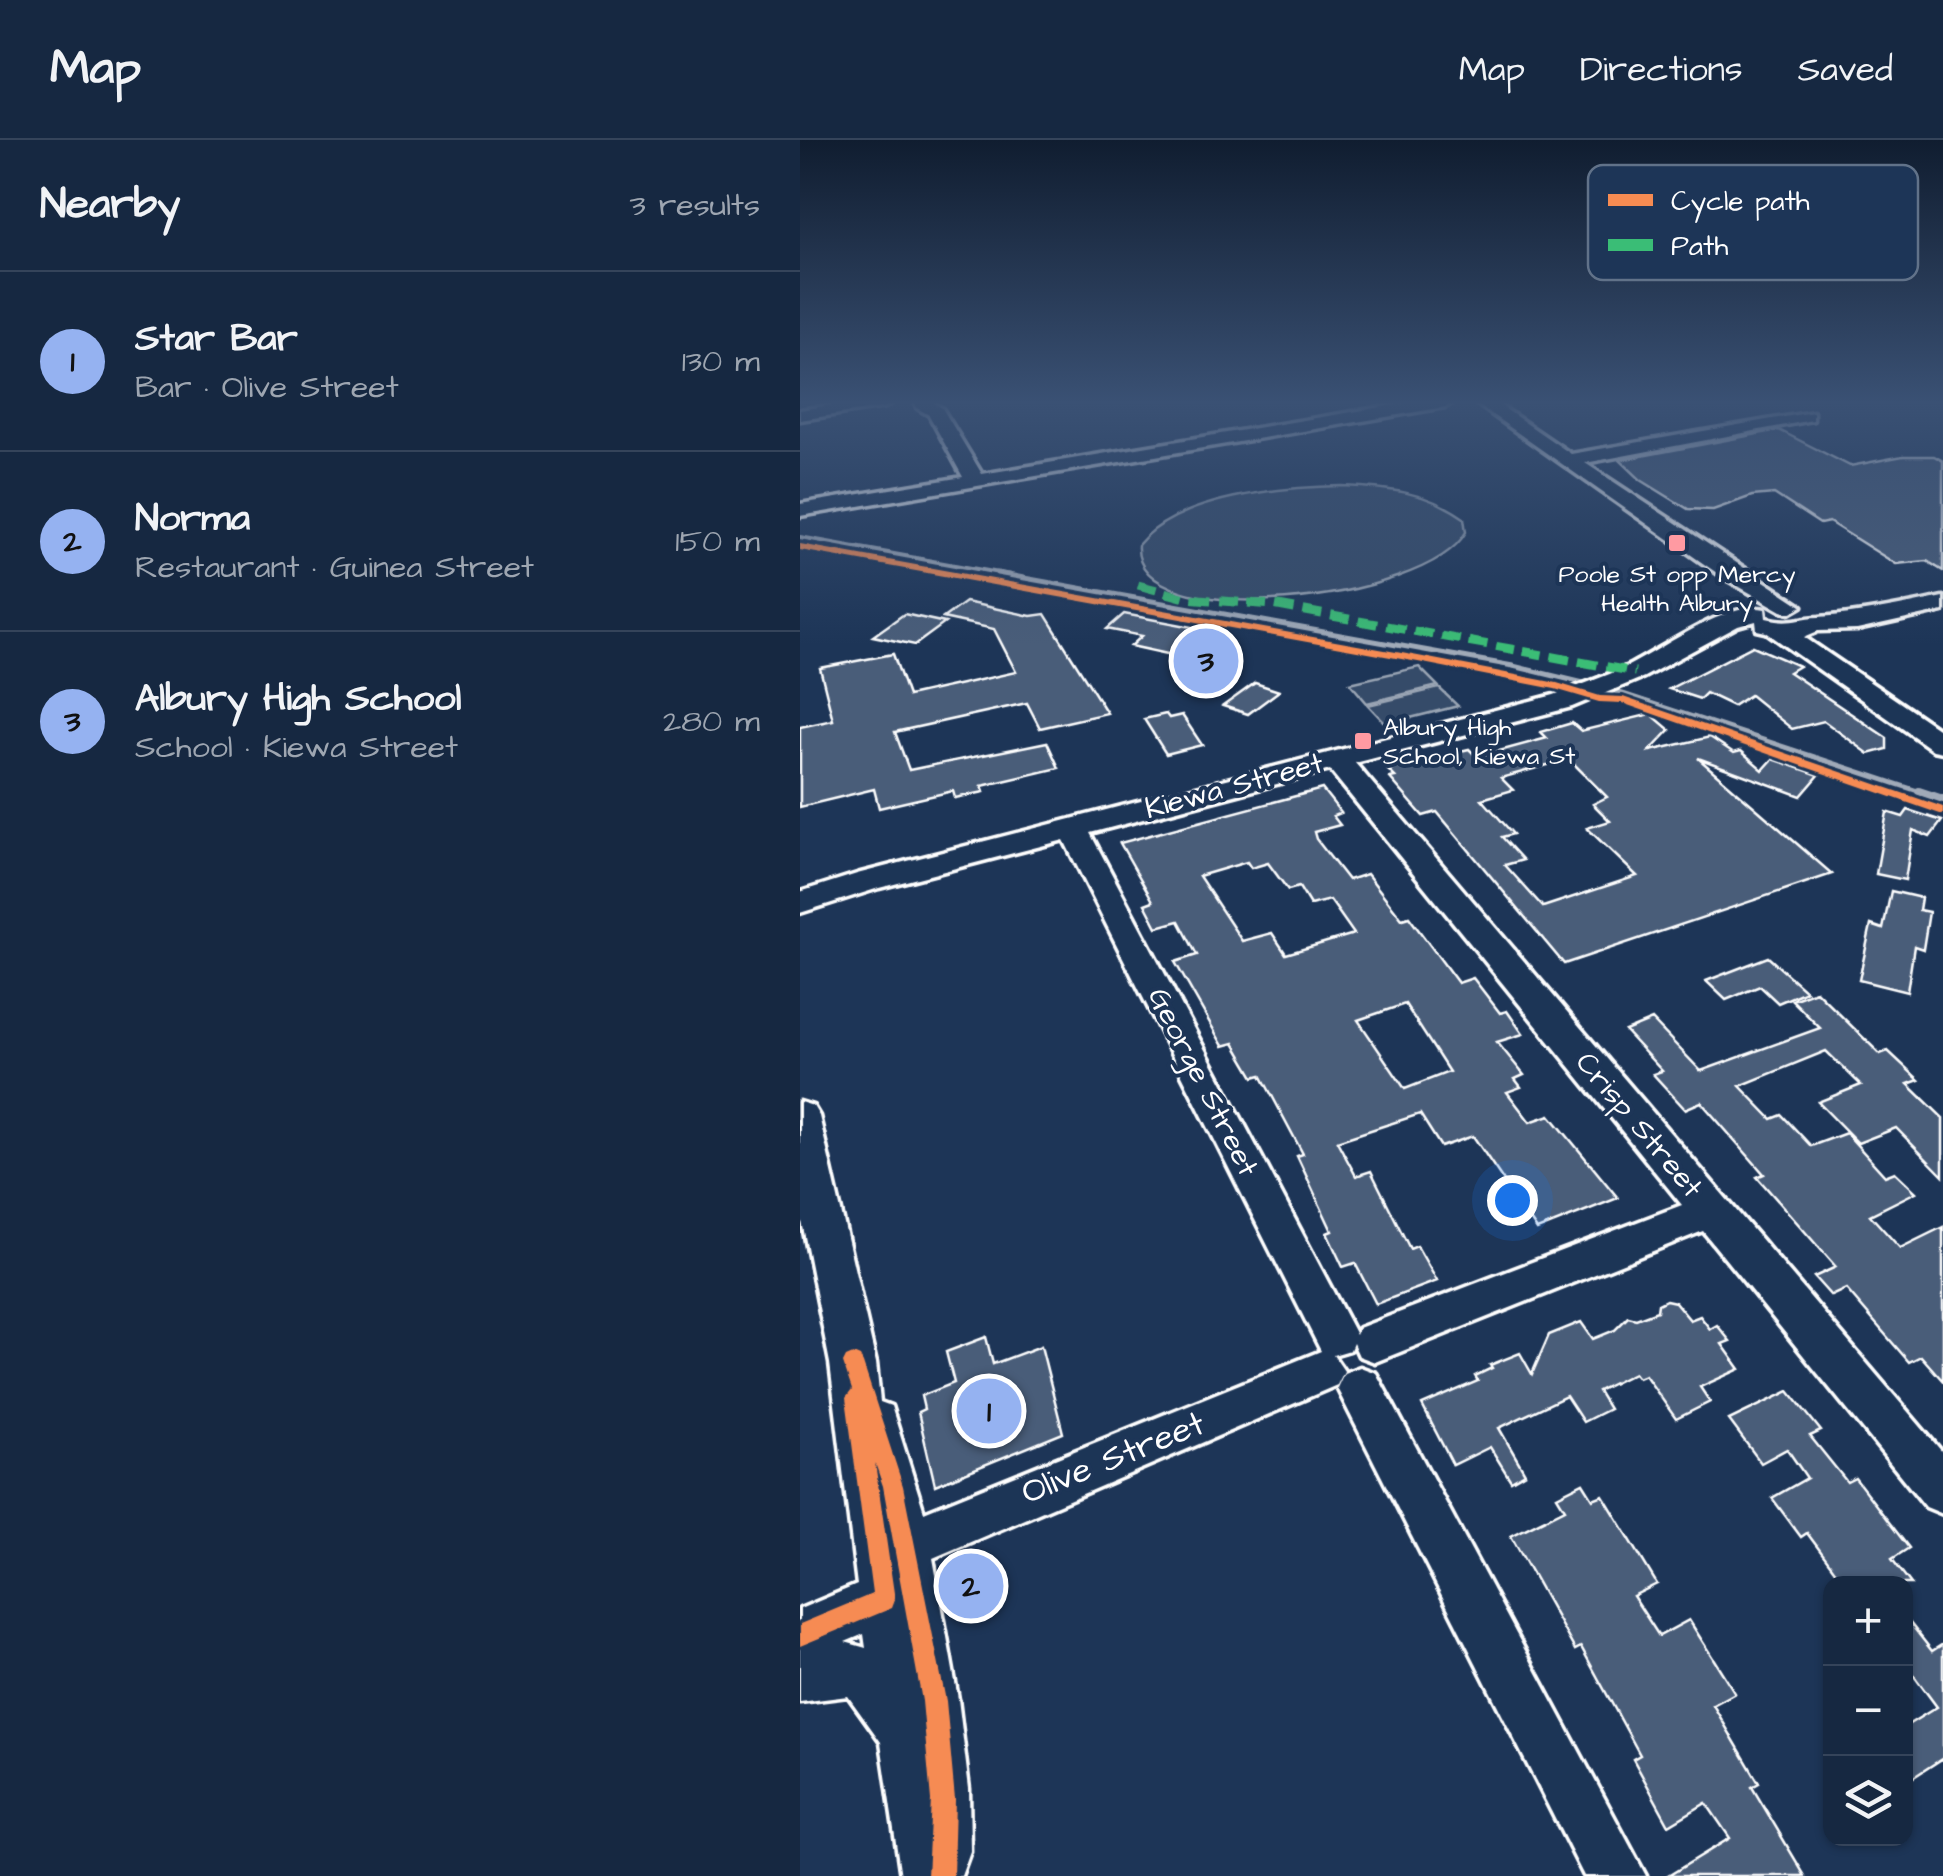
<!DOCTYPE html>
<html lang="en">
<head>
<meta charset="utf-8">
<style>
	body { margin:0; font-family:"Architects Daughter",sans-serif; background:#1f3048; color:#f1f3f6 }
	.controls { position:absolute; right:30px; bottom:30px; display:grid; overflow:hidden; border-radius:20px; box-shadow:0 2px 8px #0004 }
	.controls button { width:90px; height:90px; display:grid; place-items:center; padding:0; border:0; border-bottom:2px solid #35445a; background:#162841; color:#f1f3f6; font:50px sans-serif }
	.you { position:absolute; left:712px; top:1060px; width:35px; height:35px; margin:-25px; border:8px solid #fff; border-radius:50%; background:#1a73e8; box-shadow:0 0 0 15px #1a73e833 }
	.badge { display:grid; place-items:center; width:65px; height:65px; border-radius:50%; background:#95b2f1; color:#111; font-size:32px; font-weight:700 }
	.pin { position:absolute; translate:-50% -50%; border:5px solid #fff; box-shadow:0 2px 10px #0006 }
	.list { margin:0; padding:0; list-style:none }
	h2 { display:flex; justify-content:space-between; align-items:center; height:130px; margin:0; padding:0 40px; font-size:42px }
	h2 small { font-size:32px; font-weight:400; color:#9ea6b1 }
	.list li { display:grid; grid-template-columns:65px 1fr auto; gap:30px; align-items:center; box-sizing:border-box; height:180px; padding:0 40px; border-top:2px solid #35445a }
	.list b { display:block; font-size:38px; white-space:nowrap }
	.list p { margin:0; font-size:32px; white-space:nowrap; color:#9ea6b1 }
	.list em { font-size:32px; font-style:normal; color:#9ea6b1 }
	.icon { flex:none; width:55px; height:55px; fill:none; stroke:currentColor; stroke-width:2; stroke-linecap:round; stroke-linejoin:round }
	.map { position:relative; flex:none; width:1143px; height:1736px; overflow:hidden }
	header { display:flex; align-items:center; gap:60px; box-sizing:border-box; height:140px; padding:0 50px; background:#162841; border-bottom:2px solid #35445a }
	header strong { font-size:48px }
	nav { display:flex; gap:55px; margin-inline-start:auto; font-size:35px }
	main { display:flex }
	aside { flex:1; background:#162841 }
	.map>svg:first-child { display:block }
	.green { fill:#364b69; stroke:#9aa5b4; stroke-width:2.5 }
	.lines { fill:none; stroke-linecap:round; stroke-linejoin:round }
	.stream-far2 { stroke:#a0aab8; stroke-width:4 }
	.stream-far1 { stroke:#a0aab8; stroke-width:5 }
	.stream { stroke:#a0aab8; stroke-width:8 }
	.building { fill:#4a5d79; stroke:#fff; stroke-width:2.5; fill-rule:evenodd }
	.minor-casing { stroke:#fff; stroke-width:7 }
	.minor { fill:#1d3557; fill-rule:evenodd }
	.quiet { stroke:#3abd76; stroke-width:9; stroke-dasharray:19 9; stroke-linecap:butt }
	.cycleway-casing { stroke:#1d3557; stroke-width:6 }
	.cycleway { fill:#f68b52; fill-rule:evenodd }
	.poi-dot { fill:#ff9aa2; stroke:#1d3557; stroke-width:4 }
	.labels { text-anchor:middle; dominant-baseline:central; stroke-width:8; stroke-linejoin:round; paint-order:stroke }
	.far-poi-label { font-size:25px; fill:#fff; stroke:#1d3557 }
	.street-label { font-size:30px; fill:#fff; stroke:#1d3557 }
	.near-street-label { font-size:35px; fill:#fff; stroke:#1d3557 }
	.key { fill:#1d3557; stroke:#617289; stroke-width:2.5 }
	.key-label { font-size:28px; fill:#fff }
</style>
</head>
<body>
<header>
<strong>Map</strong>
<nav><a>Map</a><a>Directions</a><a>Saved</a></nav>
</header>
<main>
<aside>
<h2>Nearby<small>3 results</small></h2>
<ul class="list">
<li><span class="badge">1</span><div><b>Star Bar</b><p>Bar · Olive Street</p></div><em>130 m</em></li>
<li><span class="badge">2</span><div><b>Norma</b><p>Restaurant · Guinea Street</p></div><em>150 m</em></li>
<li><span class="badge">3</span><div><b>Albury High School</b><p>School · Kiewa Street</p></div><em>280 m</em></li>
</ul>
</aside>
<div class="map">
<svg width="1143" height="1736" viewBox="0 0 1143 1736">
	<rect width="100%" height="100%" fill="#1d3557"/>
	<filter id="ink" filterUnits="userSpaceOnUse"><feTurbulence type="fractalNoise" baseFrequency=".01" numOctaves="2"/><feDisplacementMap in="SourceGraphic" scale="20" xChannelSelector="R" yChannelSelector="G"/><feConvolveMatrix kernelMatrix="1 2 1 2 8 2 1 2 1" color-interpolation-filters="sRGB"/></filter>
	<g filter="url(#ink)">
		<!-- green -->
		<g class="green">
			<path d="M 542,346 C 587,348 626,351 664,378 L 666,392 C 627,463 332,496 338,405 C 378,356 483,347 542,346 Z"/>
			<path d="M 619,527 L 638,546 L 567,563 L 550,543 Z"/>
			<path d="M 639,548 L 658,566 L 586,584 L 568,565 Z"/>
		</g>
		<g class="lines">
			<!-- stream-far2 -->
			<path class="stream-far2" d="M 0,397 L 210,435"/>
			<!-- stream-far1 -->
			<g class="stream-far1">
				<path d="M 197,433 L 713,526 L 792,545"/>
				<path d="M 805,548 L 1127,654"/>
			</g>
			<!-- stream -->
			<path class="stream" d="M 1119,651 L 1143,659"/>
		</g>
		<!-- building -->
		<g class="building">
			<path d="M 979,290 L 1050,326 L 1103,316 L 1134,316 L 1143,321 L 1143,431 L 1127,421 L 1096,424 L 1029,382 L 1020,384 L 974,354 L 952,356 L 913,370 L 888,369 L 841,340 L 820,320 Z"/>
			<path d="M 165,462 L 231,476 L 245,474 L 307,573 L 240,588 L 227,563 L 95,592 L 109,630 L 247,602 L 259,628 L 182,646 L 184,652 L 155,658 L 153,651 L 79,668 L 74,649 L 0,667 L 0,587 L 33,580 L 20,528 L 93,514 L 108,556 L 216,532 L 194,489 L 143,478 Z"/>
			<path d="M 104,474 L 145,483 L 115,505 L 73,496 Z"/>
			<path d="M 324,474 L 419,492 L 395,520 L 331,506 L 342,496 L 307,489 Z"/>
			<path d="M 953,506 L 999,526 L 989,532 L 1087,598 L 1087,609 L 1069,614 L 1024,581 L 992,589 L 950,555 L 933,566 L 906,553 L 900,559 L 869,549 Z"/>
			<path d="M 455,543 L 479,551 L 448,574 L 423,566 Z"/>
			<path d="M 366,574 L 369,578 L 382,575 L 402,605 L 366,614 L 344,579 Z"/>
			<path d="M 851,574 L 870,590 L 850,611 L 910,597 L 934,613 L 941,611 L 963,630 L 973,619 L 1019,635 L 1001,656 L 898,618 L 1032,734 L 764,824 L 637,672 L 623,676 L 590,638 L 595,637 L 588,630 L 611,623 L 669,609 L 677,617 L 747,598 L 741,592 L 772,583 L 781,591 ZM 769,619 L 807,657 L 793,664 L 810,681 L 787,688 L 837,736 L 743,767 L 705,725 L 723,720 L 702,697 L 713,694 L 682,659 L 713,650 L 701,638 Z"/>
			<path d="M 522,649 L 541,673 L 533,676 L 540,685 L 514,692 L 516,699 L 548,740 L 567,734 L 602,779 L 609,777 L 658,843 L 673,838 L 700,873 L 707,871 L 723,894 L 697,902 L 724,935 L 715,939 L 721,947 L 707,952 L 730,982 L 750,975 L 818,1058 L 737,1090 L 673,996 L 641,1007 L 620,974 L 537,1001 L 556,1036 L 571,1031 L 610,1109 L 617,1106 L 637,1141 L 576,1164 L 555,1123 L 543,1127 L 527,1093 L 532,1091 L 497,1016 L 503,1014 L 461,935 L 454,937 L 434,903 L 423,906 L 375,822 L 397,815 L 379,781 L 357,787 L 345,764 L 353,761 L 320,703 ZM 447,722 L 451,728 L 468,723 L 488,750 L 499,747 L 510,765 L 530,760 L 554,794 L 486,814 L 472,793 L 442,801 L 399,736 ZM 605,864 L 649,932 L 605,949 L 558,880 Z"/>
			<path d="M 1108,670 L 1142,681 L 1130,697 L 1113,690 L 1105,740 L 1076,734 L 1087,672 L 1103,677 Z"/>
			<path d="M 1091,751 L 1121,758 L 1119,770 L 1129,772 L 1123,809 L 1114,806 L 1107,852 L 1059,840 L 1071,785 L 1083,789 Z"/>
			<path d="M 968,817 L 1006,851 L 978,863 L 960,846 L 926,860 L 906,841 Z"/>
			<path d="M 1016,851 L 1080,914 L 1088,911 L 1119,940 L 1108,944 L 1143,978 L 1143,1036 L 1096,988 L 1058,1003 L 1018,962 L 1061,945 L 1026,911 L 940,946 L 972,979 L 982,975 L 1011,1006 L 1046,993 L 1085,1036 L 1095,1032 L 1116,1052 L 1070,1075 L 1100,1108 L 1143,1087 L 1143,1241 L 1121,1216 L 1109,1222 L 1046,1149 L 1031,1156 L 1014,1137 L 1036,1127 L 957,1037 L 964,1034 L 901,962 L 885,969 L 853,934 L 862,931 L 825,891 L 852,880 L 901,931 L 1020,888 L 992,860 Z"/>
			<path d="M 866,1160 L 875,1162 L 890,1180 L 900,1176 L 910,1189 L 917,1185 L 930,1201 L 922,1204 L 940,1229 L 900,1247 L 910,1262 L 876,1279 L 845,1235 L 838,1238 L 834,1233 L 798,1251 L 809,1269 L 783,1282 L 766,1256 L 699,1288 L 725,1333 L 711,1341 L 690,1307 L 653,1325 L 622,1265 L 678,1241 L 675,1236 L 692,1228 L 690,1225 L 720,1213 L 732,1234 L 749,1195 L 781,1182 L 793,1199 L 815,1190 L 828,1177 L 836,1179 L 857,1171 L 858,1164 Z"/>
			<path d="M 186,1197 L 193,1224 L 241,1206 L 263,1293 L 135,1345 L 118,1272 L 124,1269 L 121,1256 L 154,1243 L 146,1212 Z"/>
			<path d="M 989,1251 L 1021,1291 L 1010,1296 L 1047,1342 L 1055,1338 L 1109,1408 L 1092,1419 L 1111,1444 L 1045,1444 L 1007,1393 L 1001,1397 L 972,1358 L 1007,1338 L 987,1309 L 961,1323 L 929,1280 Z"/>
			<path d="M 783,1343 L 793,1359 L 803,1355 L 857,1444 L 833,1456 L 859,1496 L 889,1480 L 935,1553 L 913,1565 L 959,1643 L 952,1647 L 1005,1736 L 868,1736 L 930,1698 L 906,1663 L 869,1685 L 833,1619 L 840,1615 L 781,1507 L 775,1510 L 711,1396 L 765,1369 L 757,1356 Z"/>
			<path d="M 1106,1478 L 1132,1511 L 1143,1504 L 1143,1618 L 1106,1642 L 1106,1586 L 1137,1567 L 1106,1525 Z"/>
		</g>
		<g class="lines">
			<defs>
				<g id="minor">
					<path d="M 49,262 L 94,262 L 85,267 L 0,280 L 0,270 Z"/>
					<path d="M 115,262 L 132,262 L 142,268 L 182,334 L 612,262 L 654,262 L 645,267 L 0,376 L 0,364 L 163,337 L 129,275 L 117,268 Z"/>
					<path d="M 674,262 L 695,262 L 771,314 L 1013,272 L 1013,280 L 1007,281 L 785,323 L 1002,466 L 990,473 L 982,471 L 924,438 Z"/>
					<path d="M 1143,457 L 1143,471 L 1057,490 L 1018,491 L 1004,497 L 1143,592 L 1143,612 L 1133,610 L 966,492 L 957,490 L 956,481 L 938,486 L 844,537 L 772,567 L 555,623 L 1143,1313 L 1143,1374 L 1126,1367 L 903,1091 L 575,1222 L 559,1216 L 553,1203 L 550,1210 L 533,1215 L 544,1231 L 537,1245 L 133,1418 L 158,1559 L 169,1649 L 170,1711 L 161,1736 L 101,1736 L 81,1602 L 48,1556 L 0,1562 L 0,1469 L 57,1445 L 30,1223 L 0,1071 L 0,962 L 13,966 L 19,976 L 76,1223 L 80,1262 L 91,1266 L 124,1372 L 521,1211 L 264,700 L 79,748 L 0,773 L 0,752 L 57,734 L 754,555 C 778,546 804,537 828,526 C 862,509 928,460 965,469 L 966,478 C 991,484 996,478 1019,477 C 1062,474 1101,466 1143,457 ZM 530,630 L 882,1065 L 559,1188 L 556,1195 L 290,693 ZM 64,1494 L 66,1508 L 45,1502 Z"/>
					<path d="M 560,1227 L 576,1233 L 846,1736 L 784,1736 L 537,1248 L 544,1233 Z"/>
				</g>
			</defs>
			<!-- minor casing -->
			<use href="#minor" class="minor-casing"/>
			<!-- minor -->
			<use href="#minor" class="minor"/>
			<!-- quiet -->
			<path class="quiet" d="M 338,445 L 386,458 L 473,465 L 835,532"/>
			<defs>
				<g id="cycleway">
					<path d="M 0,404 L 618,516 L 757,543 L 800,556 L 823,557 L 1143,667 L 1143,675 L 822,563 L 799,562 L 755,549 L 618,522 L 0,410 Z"/>
					<path d="M 53,1214 L 60,1217 L 63,1223 L 103,1346 L 146,1561 L 155,1660 L 153,1736 L 127,1736 L 131,1660 L 122,1561 L 83,1346 L 75,1323 L 95,1460 L 92,1468 L 0,1506 L 0,1484 L 72,1454 L 46,1258 L 52,1250 L 43,1223 L 46,1217 Z"/>
				</g>
			</defs>
			<!-- cycleway casing -->
			<use href="#cycleway" class="cycleway-casing"/>
			<!-- cycleway -->
			<use href="#cycleway" class="cycleway"/>
		</g>
	</g>
	<!-- sky -->
	<linearGradient id="sky" x2="0" y2="1"><stop stop-color="#101d30"/><stop offset="0.52" stop-color="#3a5174"/><stop offset="1" stop-color="#3a5174" stop-opacity="0"/></linearGradient>
	<rect width="1143" height="505" fill="url(#sky)"/>
	<!-- markers -->
	<g class="poi-dot">
		<rect x="867" y="393" width="20" height="20" rx="5"/>
		<rect x="553" y="591" width="20" height="20" rx="5"/>
	</g>
	<g class="labels">
		<!-- far-poi labels -->
		<g class="far-poi-label">
			<text x="877" y="434">Poole St opp Mercy<tspan x="877" dy="29">Health Albury</tspan></text>
			<text x="583" y="587" text-anchor="start">Albury High<tspan x="583" dy="29">School, Kiewa St</tspan></text>
		</g>
		<!-- street labels -->
		<g class="street-label">
			<text transform="translate(434 646) rotate(-15)">Kiewa Street</text>
			<text transform="translate(403 942) rotate(63)">George Street</text>
			<text transform="translate(839 985) rotate(50)">Crisp Street</text>
		</g>
		<!-- near-street labels -->
		<g class="near-street-label">
			<text transform="translate(313 1318) rotate(-22)">Olive Street</text>
		</g>
	</g>
	<!-- legend -->
	<rect x="788" y="25" width="330" height="115" rx="15" class="key"/>
	<rect x="808" y="54" width="45" height="12" fill="#f68b52"/>
	<rect x="808" y="99" width="45" height="12" fill="#3abd76"/>
	<g class="key-label">
		<text x="871" y="70">Cycle path</text>
		<text x="871" y="115">Path</text>
	</g>
</svg>
<div class="controls">
<button>+</button>
<button>−</button>
<button><svg class="icon" aria-label="layers" viewBox="0 0 24 24"><path d="M12 4l9 5-9 5-9-5zM3 14l9 5 9-5"/></svg></button>
</div>
<div class="you"></div>
<div class="pin badge" style="left:189px;top:1271px">1</div>
<div class="pin badge" style="left:171px;top:1446px">2</div>
<div class="pin badge" style="left:406px;top:521px">3</div>
</div>
</main>
</body>
</html>
